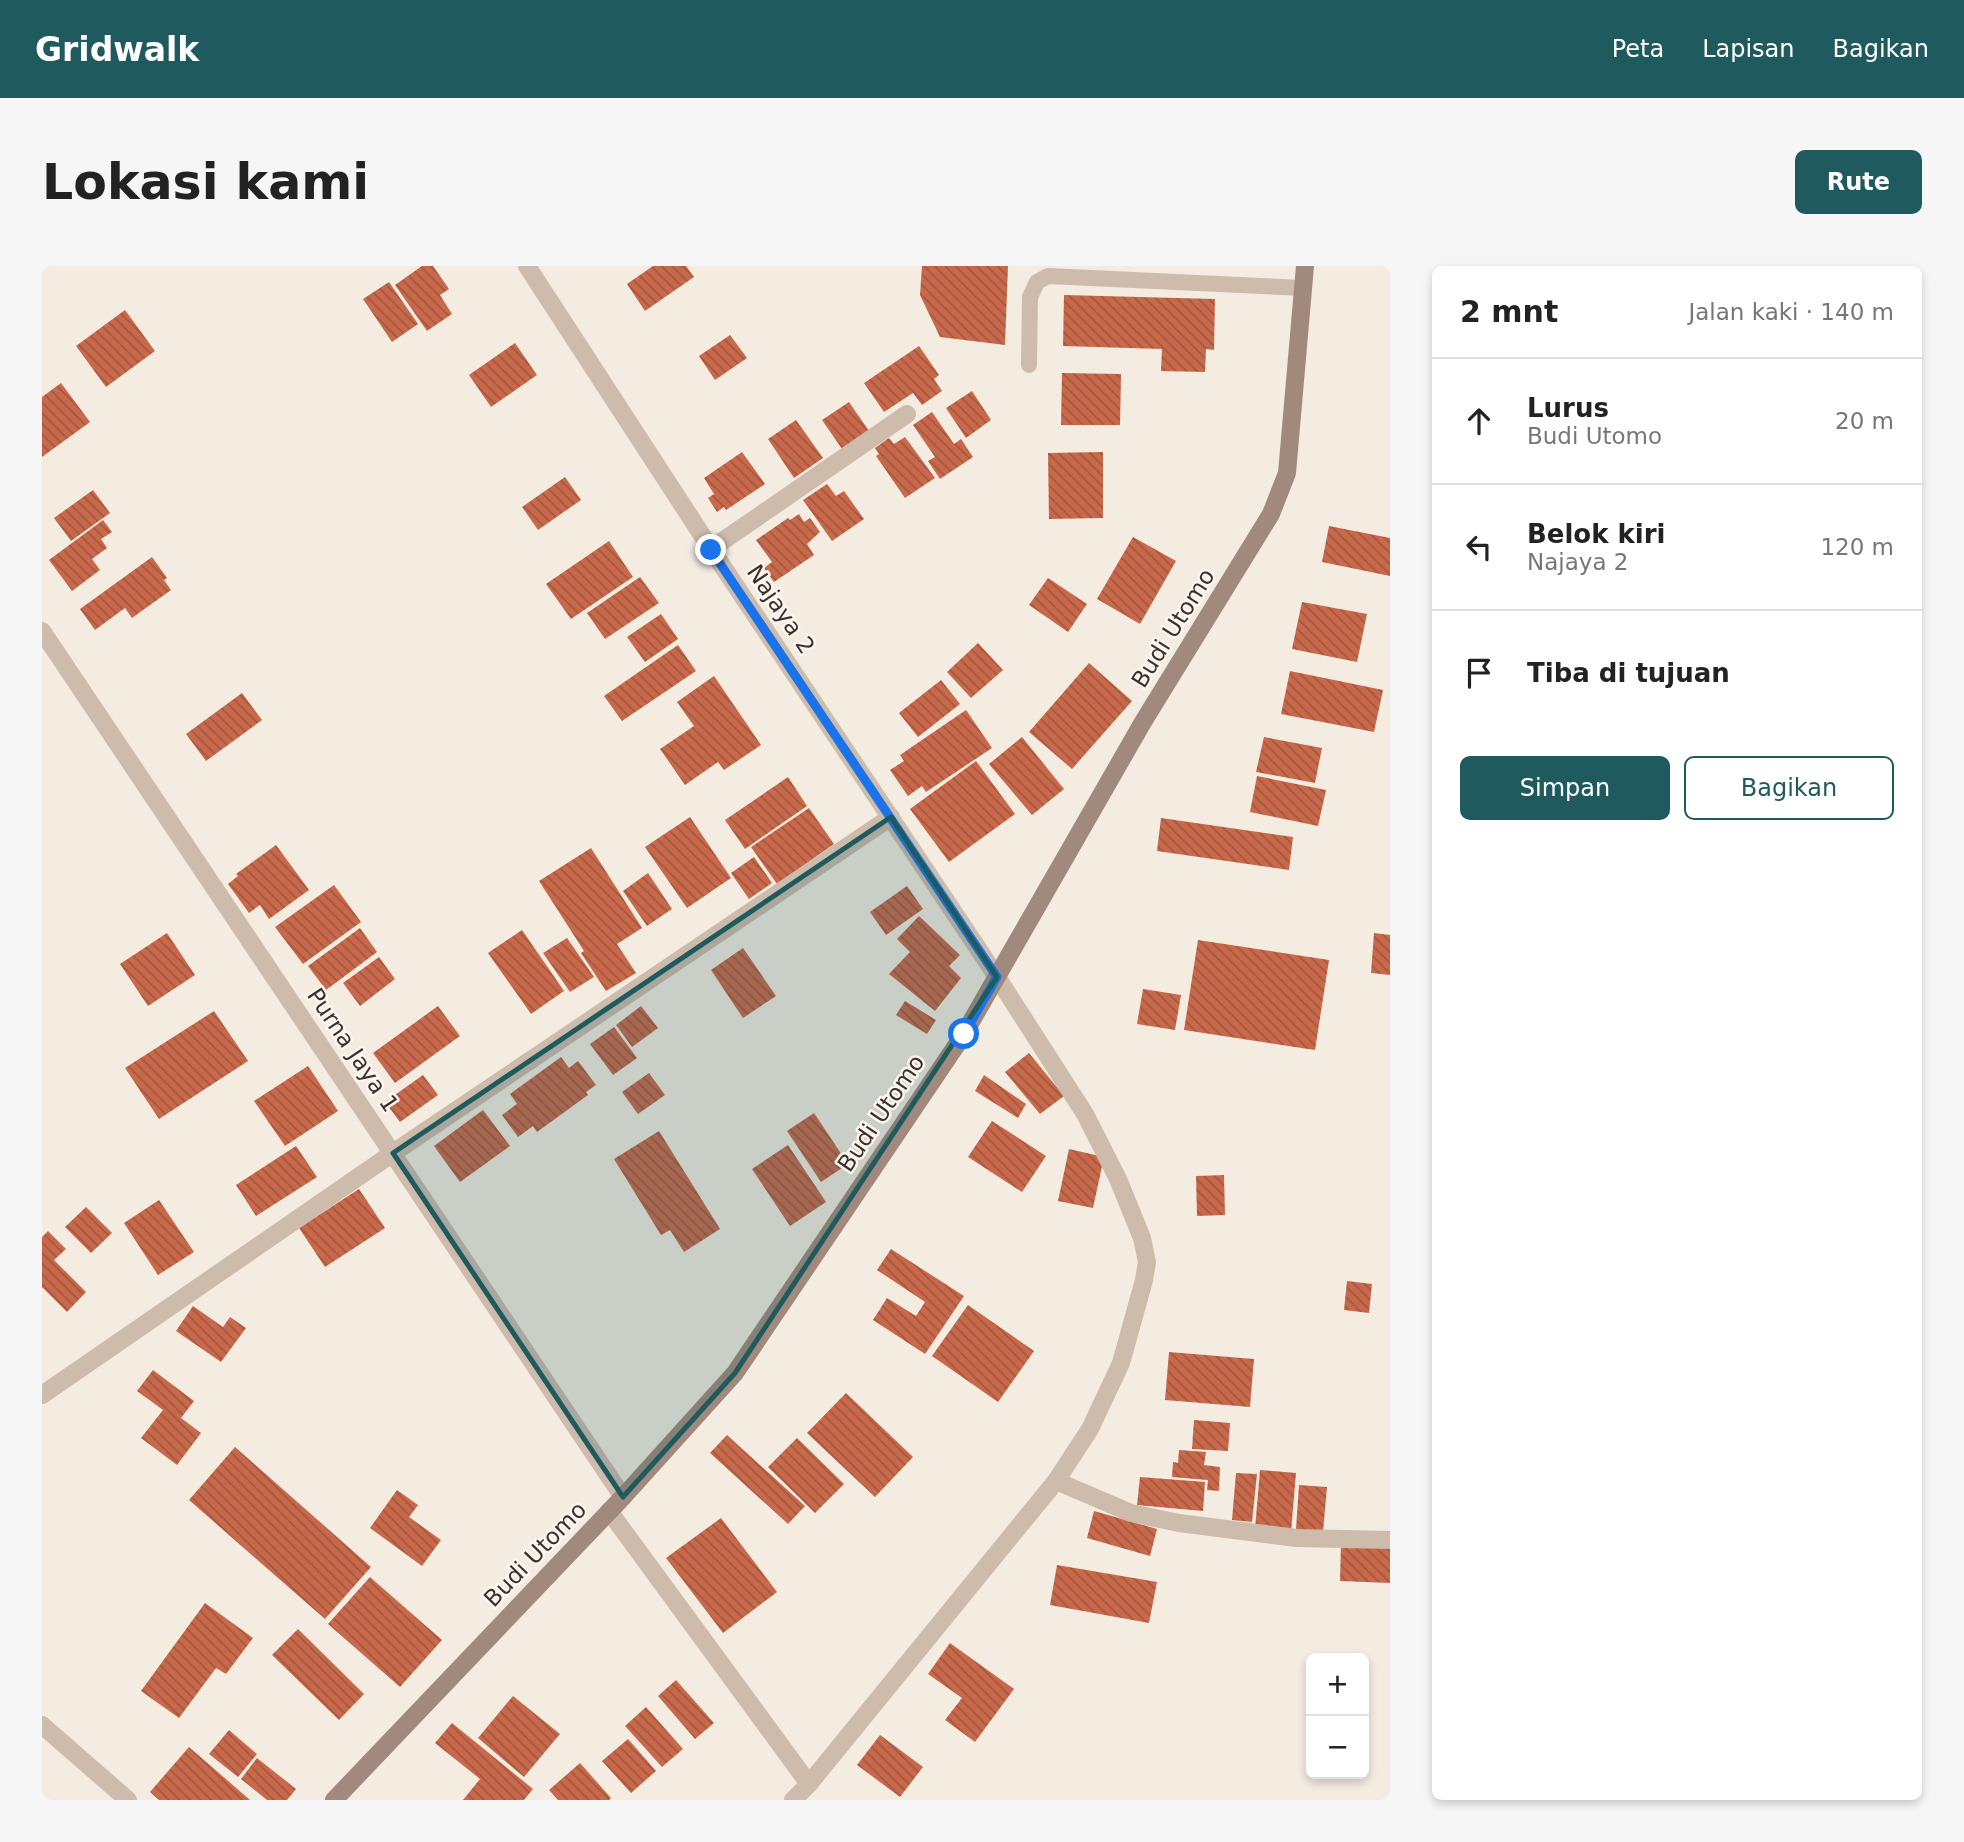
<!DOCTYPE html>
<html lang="id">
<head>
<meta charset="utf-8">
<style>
	body { margin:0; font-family:"DejaVu Sans",sans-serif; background:#f6f6f6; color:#222 }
	.controls { position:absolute; right:21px; bottom:21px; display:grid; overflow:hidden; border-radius:10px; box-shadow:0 4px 10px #0003 }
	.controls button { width:63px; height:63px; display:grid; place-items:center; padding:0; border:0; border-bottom:2px solid #e0e0e0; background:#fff; color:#222; font:35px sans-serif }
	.stop { position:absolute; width:21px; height:21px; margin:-16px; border:5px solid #1a73e8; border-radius:50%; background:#fff }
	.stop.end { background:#1a73e8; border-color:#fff; box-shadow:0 2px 7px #0008 }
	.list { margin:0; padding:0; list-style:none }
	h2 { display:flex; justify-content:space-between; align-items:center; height:91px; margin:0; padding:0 28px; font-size:30px }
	h2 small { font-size:23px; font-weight:400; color:#767676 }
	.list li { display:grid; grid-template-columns:46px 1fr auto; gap:21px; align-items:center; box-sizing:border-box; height:126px; padding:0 28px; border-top:2px solid #e0e0e0 }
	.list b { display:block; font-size:26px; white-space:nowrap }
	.list p { margin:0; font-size:23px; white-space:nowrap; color:#767676 }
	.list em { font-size:23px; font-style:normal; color:#767676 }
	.actions { display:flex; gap:14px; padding:21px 28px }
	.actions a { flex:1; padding:16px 0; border:2px solid #1f5a5e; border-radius:10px; text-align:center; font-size:24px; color:#1f5a5e }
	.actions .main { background:#1f5a5e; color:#fff }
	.icon { flex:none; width:38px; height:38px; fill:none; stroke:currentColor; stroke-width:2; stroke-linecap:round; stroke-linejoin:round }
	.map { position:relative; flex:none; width:1348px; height:1534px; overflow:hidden; border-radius:10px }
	header { display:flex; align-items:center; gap:42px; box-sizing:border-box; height:98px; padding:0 35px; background:#1f5a5e; color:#fff }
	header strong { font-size:33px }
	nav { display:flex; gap:38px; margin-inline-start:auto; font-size:24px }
	.intro { display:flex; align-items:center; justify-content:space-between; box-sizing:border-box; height:168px; padding:0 42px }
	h1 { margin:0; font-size:49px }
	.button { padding:18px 32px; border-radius:10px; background:#1f5a5e; color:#fff; font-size:24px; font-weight:700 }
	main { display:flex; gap:42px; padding:0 42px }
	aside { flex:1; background:#fff; border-radius:10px; box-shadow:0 4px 10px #0003 }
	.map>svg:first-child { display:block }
	.building { fill:url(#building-back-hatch) }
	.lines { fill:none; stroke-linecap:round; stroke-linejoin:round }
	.lane { stroke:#cdbbac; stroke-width:16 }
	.street { stroke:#cdbbac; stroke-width:18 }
	.secondary { stroke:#a18a7d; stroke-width:18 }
	.route { stroke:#1a73e8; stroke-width:9 }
	.marked { fill:#1f5a5e; fill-opacity:0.2; stroke:#1f5a5e; stroke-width:5; stroke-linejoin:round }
	.labels { text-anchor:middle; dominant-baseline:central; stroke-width:5; stroke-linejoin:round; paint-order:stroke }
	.street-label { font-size:23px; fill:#3b302b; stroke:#fbf5ee }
</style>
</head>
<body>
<header>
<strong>Gridwalk</strong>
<nav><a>Peta</a><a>Lapisan</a><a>Bagikan</a></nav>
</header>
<div class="intro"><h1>Lokasi kami</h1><a class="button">Rute</a></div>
<main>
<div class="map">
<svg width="1348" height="1534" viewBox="0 0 1348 1534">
	<defs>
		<pattern id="building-back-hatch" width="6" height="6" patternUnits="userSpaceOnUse" patternTransform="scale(1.75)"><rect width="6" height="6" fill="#c8694b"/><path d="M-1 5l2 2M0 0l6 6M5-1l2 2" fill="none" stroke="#a4573f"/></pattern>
	</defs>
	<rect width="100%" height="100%" fill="#f4ebe1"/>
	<!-- building -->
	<g class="building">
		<path d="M 380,0 L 391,0 L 407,23 L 398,29 L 410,48 L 385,65 L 353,19 Z"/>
		<path d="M 611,0 L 644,0 L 652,11 L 603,45 L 585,18 Z"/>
		<path d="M 880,0 L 966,0 L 963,79 L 898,71 L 878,29 Z"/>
		<path d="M 347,16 L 376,58 L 350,76 L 321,33 Z"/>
		<path d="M 1022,29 L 1173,33 L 1172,84 L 1164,83 L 1163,106 L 1119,105 L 1120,83 L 1021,80 Z"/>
		<path d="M 83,44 L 113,85 L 64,121 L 34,80 Z"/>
		<path d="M 688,69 L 705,92 L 673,114 L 657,90 Z"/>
		<path d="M 473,77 L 495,109 L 449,141 L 427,109 Z"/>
		<path d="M 877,80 L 897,109 L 892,113 L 900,125 L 880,139 L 871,127 L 842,146 L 822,117 Z"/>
		<path d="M 1020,107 L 1079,108 L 1078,159 L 1019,159 Z"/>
		<path d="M 19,117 L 48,156 L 0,191 L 0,131 Z"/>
		<path d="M 930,125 L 949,154 L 924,172 L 904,142 Z"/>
		<path d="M 807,136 L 827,165 L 800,183 L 780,154 Z"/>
		<path d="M 890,146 L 912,178 L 919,173 L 931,191 L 898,213 L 886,195 L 893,191 L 871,159 Z"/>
		<path d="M 754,154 L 781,192 L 752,212 L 726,173 Z"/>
		<path d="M 863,171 L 893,212 L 863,232 L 834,190 L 837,188 L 833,182 L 847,172 L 852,178 Z"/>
		<path d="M 700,186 L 723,218 L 684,244 L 682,241 L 675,246 L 666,232 L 672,228 L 662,212 Z"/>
		<path d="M 1061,186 L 1061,252 L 1007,253 L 1006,187 Z"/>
		<path d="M 523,211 L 539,234 L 496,264 L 480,241 Z"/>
		<path d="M 785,218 L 794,230 L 802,225 L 822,253 L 790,275 L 761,234 Z"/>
		<path d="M 51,224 L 68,247 L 29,275 L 12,252 Z"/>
		<path d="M 757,248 L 762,256 L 768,252 L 778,266 L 765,278 L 772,289 L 732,316 L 722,302 L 730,296 L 714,274 L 746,252 L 748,254 Z"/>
		<path d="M 61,254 L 70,266 L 59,273 L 65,282 L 50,293 L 58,304 L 30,325 L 7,294 Z"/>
		<path d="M 1287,260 L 1348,272 L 1348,310 L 1280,296 Z"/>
		<path d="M 1091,271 L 1134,295 L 1098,358 L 1055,333 Z"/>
		<path d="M 567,275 L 591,311 L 529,353 L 504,318 Z"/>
		<path d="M 110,291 L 125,312 L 122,314 L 129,324 L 90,352 L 83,342 L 53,364 L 38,343 Z"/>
		<path d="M 598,311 L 617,337 L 563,373 L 545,347 Z"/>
		<path d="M 1006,312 L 1045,338 L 1026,366 L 987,339 Z"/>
		<path d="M 1260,336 L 1325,348 L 1315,396 L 1250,383 Z"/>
		<path d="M 619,348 L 636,373 L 603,396 L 585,371 Z"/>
		<path d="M 936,377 L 961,404 L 929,432 L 905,406 Z"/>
		<path d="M 636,379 L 654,405 L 580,455 L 562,430 Z"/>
		<path d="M 1047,397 L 1090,435 L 1030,503 L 987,466 Z"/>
		<path d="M 1248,405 L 1341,424 L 1332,466 L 1239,448 Z"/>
		<path d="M 672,410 L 719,479 L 682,504 L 676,496 L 643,519 L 618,483 L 652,460 L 635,436 Z"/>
		<path d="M 899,414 L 918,438 L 876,471 L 857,447 Z"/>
		<path d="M 200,427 L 220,454 L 164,495 L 144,468 Z"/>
		<path d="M 924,444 L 950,482 L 884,526 L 880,520 L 866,530 L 848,504 L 862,495 L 858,489 Z"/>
		<path d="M 980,471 L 1022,523 L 990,549 L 947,498 Z"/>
		<path d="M 1222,471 L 1280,482 L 1273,517 L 1214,506 Z"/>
		<path d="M 934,495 L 973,548 L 907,596 L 868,543 Z"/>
		<path d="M 1215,510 L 1284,524 L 1276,560 L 1208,546 Z"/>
		<path d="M 746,511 L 765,540 L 703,583 L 683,554 Z"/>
		<path d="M 767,542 L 792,578 L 735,618 L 709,581 Z"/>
		<path d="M 648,551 L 689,612 L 645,642 L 603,581 Z"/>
		<path d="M 1119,552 L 1251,571 L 1247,604 L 1115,585 Z"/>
		<path d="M 234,579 L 267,624 L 227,653 L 218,639 L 207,647 L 186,618 L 196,610 L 194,608 Z"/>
		<path d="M 549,582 L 600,662 L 575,678 L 594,707 L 564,725 L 539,687 L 542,685 L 497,615 Z"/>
		<path d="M 712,591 L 730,617 L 707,633 L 689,607 Z"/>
		<path d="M 606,607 L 630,643 L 605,660 L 581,625 Z"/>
		<path d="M 292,619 L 319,656 L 261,698 L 233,661 Z"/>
		<path d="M 865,620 L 881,643 L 844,669 L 828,646 Z"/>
		<path d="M 877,650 L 918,689 L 907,700 L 919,712 L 893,745 L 847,708 L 868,686 L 855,673 Z"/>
		<path d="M 318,662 L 335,686 L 284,724 L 266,700 Z"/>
		<path d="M 480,664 L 522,725 L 489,748 L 446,687 Z"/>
		<path d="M 125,667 L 153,709 L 106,740 L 78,698 Z"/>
		<path d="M 1332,667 L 1348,669 L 1348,709 L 1329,707 Z"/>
		<path d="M 525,672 L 552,711 L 528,726 L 501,687 Z"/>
		<path d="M 1156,674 L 1287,694 L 1273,784 L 1142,764 Z"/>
		<path d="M 701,682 L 734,730 L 701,752 L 669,704 Z"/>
		<path d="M 337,691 L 353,713 L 318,740 L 301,717 Z"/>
		<path d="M 1101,723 L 1139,729 L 1133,764 L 1095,758 Z"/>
		<path d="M 863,735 L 894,754 L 885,768 L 854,749 Z"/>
		<path d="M 396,740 L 418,770 L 353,817 L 331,787 Z"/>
		<path d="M 599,740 L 616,762 L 590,781 L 574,759 Z"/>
		<path d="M 172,745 L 206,795 L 117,853 L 83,802 Z"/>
		<path d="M 572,761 L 595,792 L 571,809 L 548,778 Z"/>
		<path d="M 987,787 L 1022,830 L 998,848 L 963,806 Z"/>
		<path d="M 519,791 L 527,802 L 536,795 L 554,819 L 544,826 L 546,829 L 495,866 L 491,860 L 476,871 L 460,849 L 475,838 L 468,828 Z"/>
		<path d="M 266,800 L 296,845 L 243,880 L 212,835 Z"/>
		<path d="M 607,807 L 623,829 L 596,848 L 580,826 Z"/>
		<path d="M 381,809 L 396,829 L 358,856 L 343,836 Z"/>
		<path d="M 942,809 L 984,838 L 976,852 L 933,825 Z"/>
		<path d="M 441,844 L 468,880 L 418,916 L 392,880 Z"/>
		<path d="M 772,847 L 806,898 L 779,916 L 745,865 Z"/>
		<path d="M 950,855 L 1004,890 L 980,926 L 926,891 Z"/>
		<path d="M 617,865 L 678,963 L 642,986 L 628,964 L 619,969 L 572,893 Z"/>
		<path d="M 746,879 L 784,936 L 748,960 L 710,903 Z"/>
		<path d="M 254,880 L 275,911 L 214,950 L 194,919 Z"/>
		<path d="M 1027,883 L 1062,891 L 1051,942 L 1016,935 Z"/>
		<path d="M 1182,909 L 1183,949 L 1155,950 L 1154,910 Z"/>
		<path d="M 317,923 L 343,962 L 283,1001 L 257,962 Z"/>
		<path d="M 117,934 L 152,986 L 116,1009 L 82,957 Z"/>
		<path d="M 44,941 L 70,967 L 49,987 L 23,961 Z"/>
		<path d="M 6,965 L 24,983 L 12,994 L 44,1026 L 25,1046 L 0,1021 L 0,971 Z"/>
		<path d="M 849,983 L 922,1030 L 883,1088 L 831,1054 L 845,1032 L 874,1050 L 883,1036 L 835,1004 Z"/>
		<path d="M 1305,1015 L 1330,1018 L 1327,1047 L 1302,1044 Z"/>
		<path d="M 926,1039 L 992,1085 L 956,1136 L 890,1090 Z"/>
		<path d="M 151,1040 L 181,1061 L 188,1051 L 204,1062 L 179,1096 L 134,1065 Z"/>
		<path d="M 1127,1086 L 1212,1093 L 1208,1141 L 1123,1134 Z"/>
		<path d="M 111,1104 L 152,1135 L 139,1152 L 159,1167 L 135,1199 L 99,1172 L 121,1144 L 95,1125 Z"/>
		<path d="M 804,1127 L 871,1191 L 833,1231 L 765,1167 Z"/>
		<path d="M 1152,1154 L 1188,1157 L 1186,1185 L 1150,1183 Z"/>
		<path d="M 685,1169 L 763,1240 L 746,1258 L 668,1187 Z"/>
		<path d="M 755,1172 L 802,1218 L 773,1247 L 726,1201 Z"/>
		<path d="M 193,1181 L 329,1301 L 283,1353 L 147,1234 Z"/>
		<path d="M 1137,1184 L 1164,1186 L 1162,1199 L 1178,1201 L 1177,1225 L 1165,1224 L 1166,1214 L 1130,1211 L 1131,1196 L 1136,1197 Z"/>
		<path d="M 1218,1204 L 1254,1207 L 1249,1266 L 1213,1263 Z"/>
		<path d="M 1194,1207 L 1215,1208 L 1210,1256 L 1190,1254 Z"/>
		<path d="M 1098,1211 L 1163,1216 L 1161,1245 L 1095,1239 Z"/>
		<path d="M 1257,1219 L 1285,1221 L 1281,1266 L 1254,1263 Z"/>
		<path d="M 355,1224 L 376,1239 L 367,1251 L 399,1274 L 380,1300 L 328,1262 Z"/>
		<path d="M 1052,1245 L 1115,1263 L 1108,1290 L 1045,1272 Z"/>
		<path d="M 679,1252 L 735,1326 L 681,1367 L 624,1292 Z"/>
		<path d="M 1299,1277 L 1348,1278 L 1348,1317 L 1298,1315 Z"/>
		<path d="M 1015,1299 L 1115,1316 L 1107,1357 L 1008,1339 Z"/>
		<path d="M 328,1311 L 400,1374 L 358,1421 L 286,1358 Z"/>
		<path d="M 163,1337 L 211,1372 L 184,1408 L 174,1402 L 137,1452 L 99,1425 Z"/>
		<path d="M 256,1363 L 322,1428 L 297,1454 L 230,1389 Z"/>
		<path d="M 908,1377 L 972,1423 L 933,1476 L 903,1454 L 920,1432 L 886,1408 Z"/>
		<path d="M 634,1414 L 672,1457 L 653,1473 L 616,1430 Z"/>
		<path d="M 471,1430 L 518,1468 L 482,1511 L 436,1472 Z"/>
		<path d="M 604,1441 L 641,1483 L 620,1501 L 583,1460 Z"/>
		<path d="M 410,1457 L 491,1523 L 482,1534 L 421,1534 L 438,1513 L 393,1477 Z"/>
		<path d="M 187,1464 L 215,1488 L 196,1511 L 167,1488 Z"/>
		<path d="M 838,1469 L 881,1501 L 858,1531 L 815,1499 Z"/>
		<path d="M 586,1473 L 614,1505 L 589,1527 L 560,1495 Z"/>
		<path d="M 147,1481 L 208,1534 L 117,1534 L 108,1526 Z"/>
		<path d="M 215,1492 L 254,1523 L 245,1534 L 225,1534 L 199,1513 Z"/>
		<path d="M 538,1497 L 569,1532 L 567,1534 L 516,1534 L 507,1524 Z"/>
	</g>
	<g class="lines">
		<!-- lane -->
		<path class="lane" d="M 987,99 L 988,31 L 995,16 L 1006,10 L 1261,22"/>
		<!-- street -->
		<g class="street">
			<path d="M 485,0 L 669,283 L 955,711 L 1043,848 L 1076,913 L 1100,972 L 1105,996 L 1102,1014 L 1079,1097 L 1048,1163 L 1014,1215 L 767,1518 L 751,1534"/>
			<path d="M 669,283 L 865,148"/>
			<path d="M 0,365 L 581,1231"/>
			<path d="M 0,1129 L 351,887 L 849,551"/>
			<path d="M 1014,1215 L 1089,1247 L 1137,1257 L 1255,1272 L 1348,1274"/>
			<path d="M 567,1245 L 767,1518"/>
			<path d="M 0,1459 L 86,1534"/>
		</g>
		<!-- secondary -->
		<path class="secondary" d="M 292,1534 L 581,1231 L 693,1107 L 922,768 L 1101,456 L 1229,248 L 1245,207 L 1263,0"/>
	</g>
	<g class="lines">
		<!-- route -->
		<path class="route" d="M 669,284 L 955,711 L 922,768"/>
	</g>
	<!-- marked area -->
	<path class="marked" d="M 849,551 L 955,711 L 693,1107 L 581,1231 L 351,887 Z"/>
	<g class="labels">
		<!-- street labels -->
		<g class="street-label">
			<text transform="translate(739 343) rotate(56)">Najaya 2</text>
			<text transform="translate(1131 362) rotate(-58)">Budi Utomo</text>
			<text transform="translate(311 784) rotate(56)">Purna Jaya 1</text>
			<text transform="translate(839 847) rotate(-56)">Budi Utomo</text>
			<text transform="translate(493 1288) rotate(-46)">Budi Utomo</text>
		</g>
	</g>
</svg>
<div class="controls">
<button>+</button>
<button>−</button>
</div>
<div class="stop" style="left:922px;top:768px"></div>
<div class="stop end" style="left:669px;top:284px"></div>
</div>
<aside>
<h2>2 mnt<small>Jalan kaki · 140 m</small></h2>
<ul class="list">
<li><svg class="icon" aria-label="ahead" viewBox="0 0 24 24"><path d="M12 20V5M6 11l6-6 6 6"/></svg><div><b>Lurus</b><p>Budi Utomo</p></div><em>20 m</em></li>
<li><svg class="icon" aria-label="left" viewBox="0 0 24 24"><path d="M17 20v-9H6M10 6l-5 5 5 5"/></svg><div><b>Belok kiri</b><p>Najaya 2</p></div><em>120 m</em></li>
<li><svg class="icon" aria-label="arrive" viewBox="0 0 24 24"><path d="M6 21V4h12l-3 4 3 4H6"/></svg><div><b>Tiba di tujuan</b></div></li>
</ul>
<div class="actions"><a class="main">Simpan</a><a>Bagikan</a></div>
</aside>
</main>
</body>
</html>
